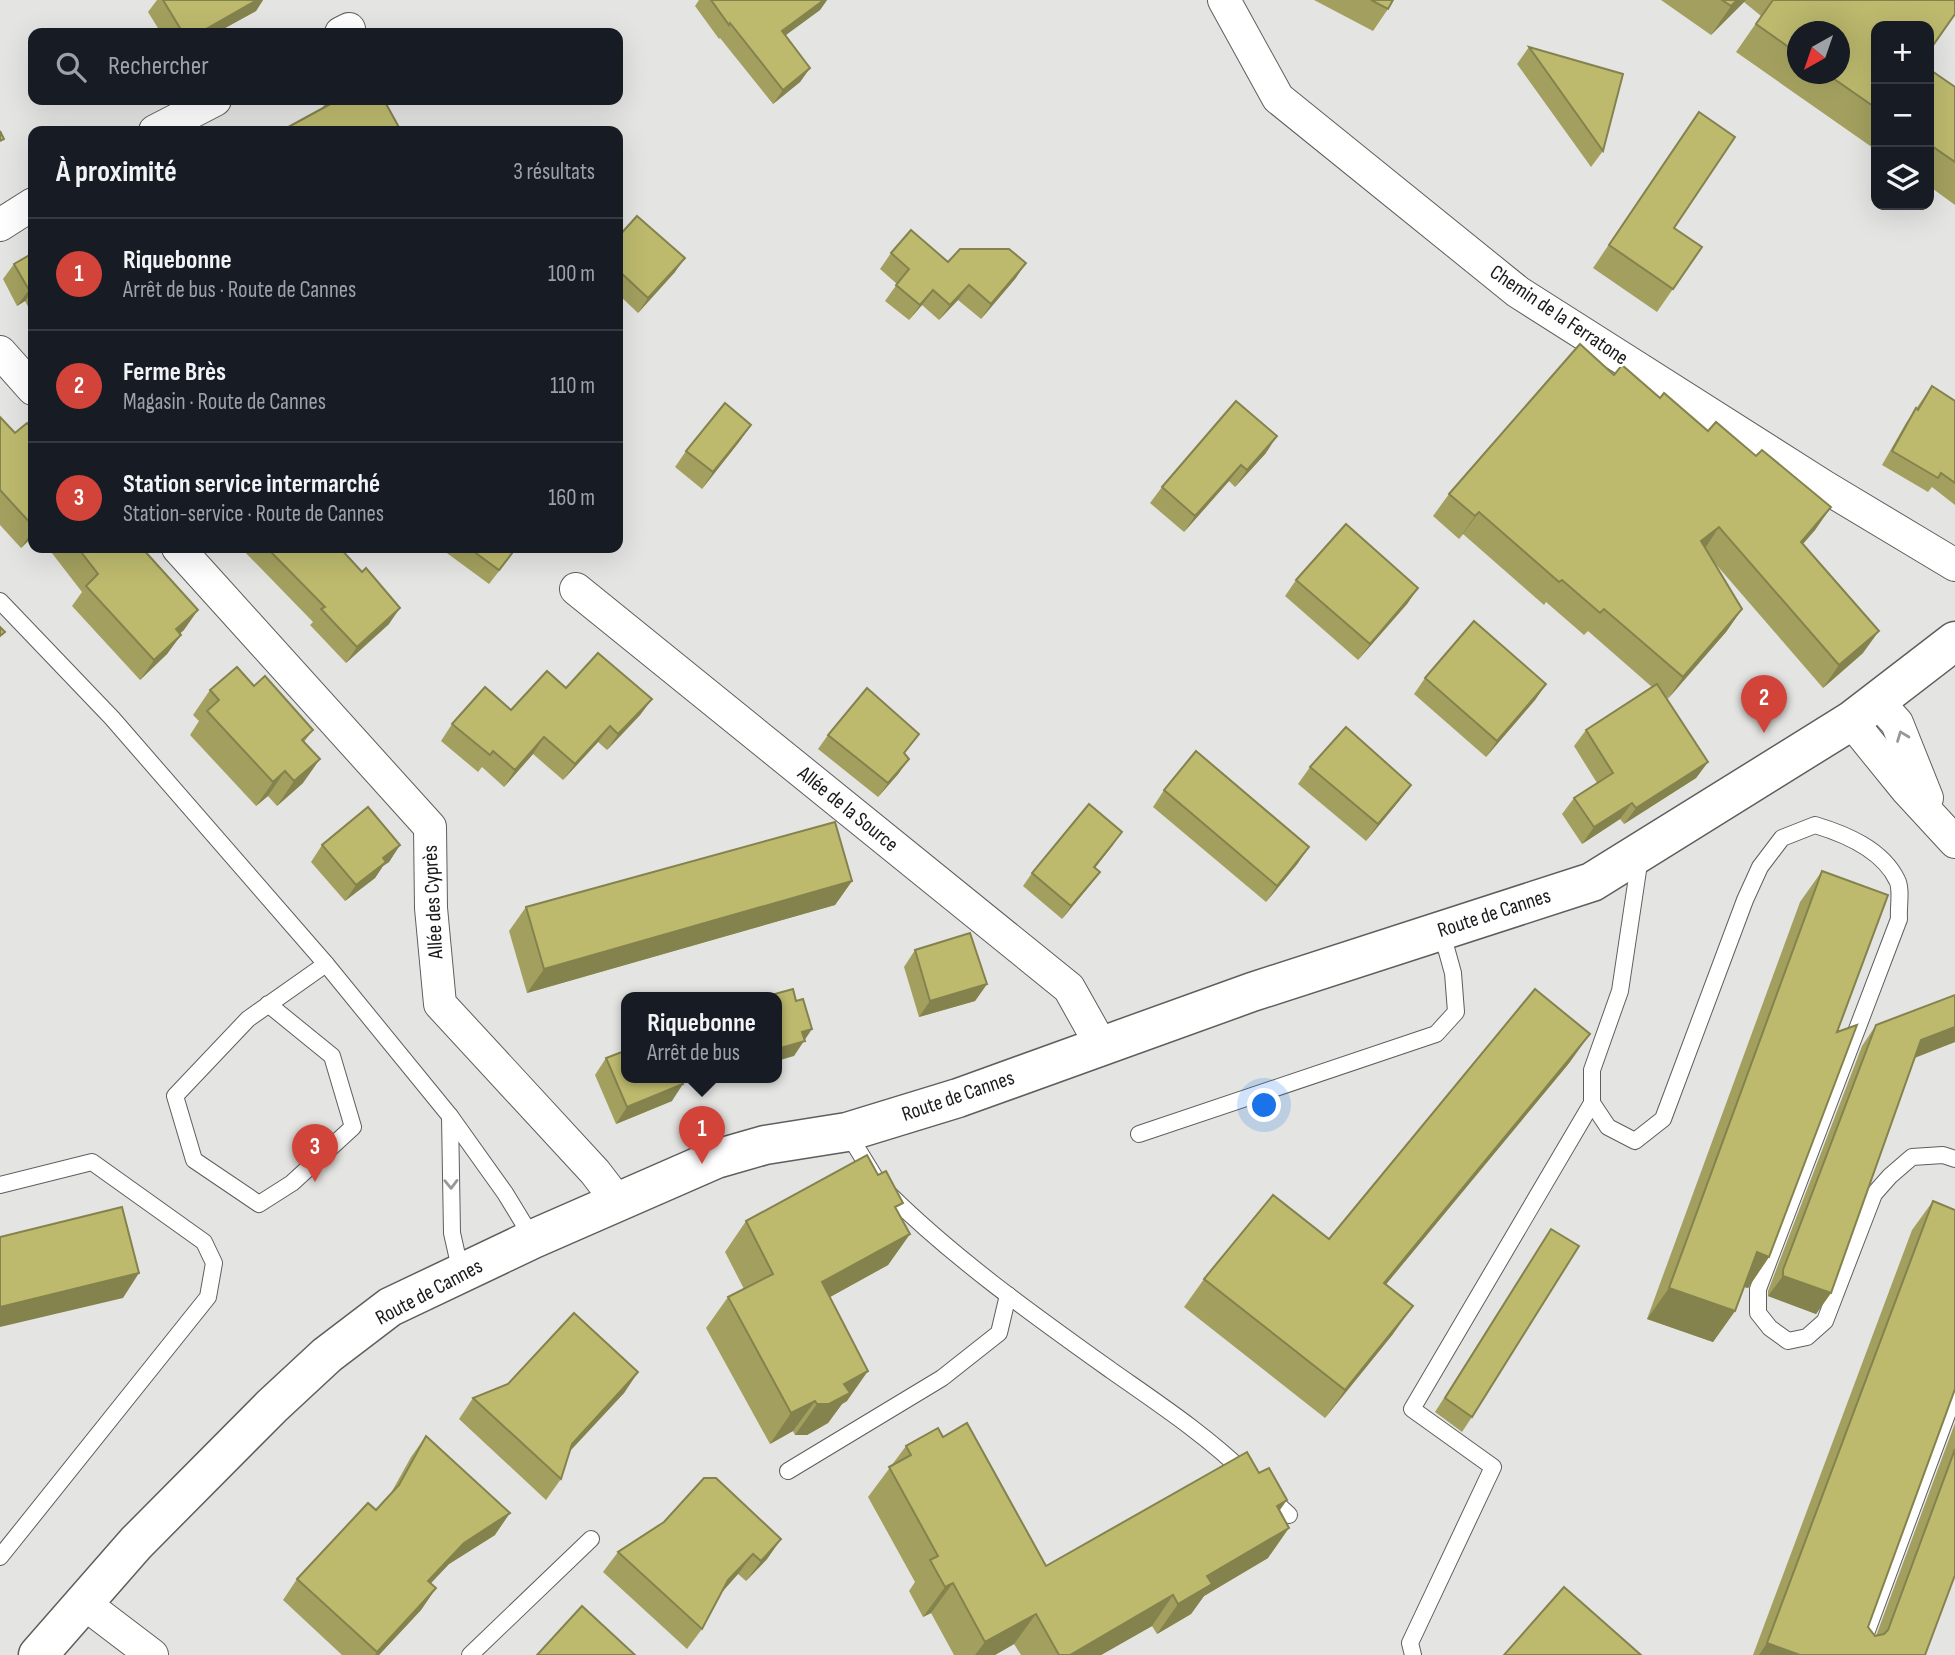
<!DOCTYPE html>
<html lang="fr">
<head>
<meta charset="utf-8">
<style>
	body { margin:0; font-family:"Sofia Sans Condensed",sans-serif; background:#20242c; color:#f1f3f6 }
	.controls { position:absolute; right:21px; top:21px; display:grid; overflow:hidden; border-radius:14px; box-shadow:0 7px 28px #0002 }
	.controls button { width:63px; height:63px; display:grid; place-items:center; padding:0; border:0; border-bottom:2px solid #363941; background:#171b24; color:#f1f3f6; font:35px sans-serif }
	.compass { position:absolute; left:1787px; top:21px; width:63px; height:63px; border-radius:50%; background:#171b24; box-shadow:0 7px 28px #0002; rotate:220deg }
	.you { position:absolute; left:1265px; top:1106px; width:24px; height:24px; margin:-18px; border:5px solid #fff; border-radius:50%; background:#1a73e8; box-shadow:0 0 0 10px #1a73e833 }
	.badge { display:grid; place-items:center; width:46px; height:46px; border-radius:50%; background:#d24439; color:#fff; font-size:23px; font-weight:700 }
	.pin { position:absolute; translate:-50% -58px; filter:drop-shadow(0 2px 4px #0008) }
	.pin::after { content:''; position:absolute; top:37px; width:24px; height:21px; background:inherit; clip-path:polygon(0 0,100% 0,50% 100%) }
	.popup { position:absolute; left:621px; top:992px; width:161px; height:91px; box-sizing:border-box; display:grid; place-content:center; border-radius:14px; background:#171b24; filter:drop-shadow(0 2px 5px #0005); font-size:23px; white-space:nowrap; color:#9ea1a6 }
	.popup b { font-size:26px; color:#f1f3f6 }
	.popup::after { content:''; position:absolute; left:50%; top:100%; margin-left:-14px; border:14px solid transparent; border-top-color:#171b24 }
	.list { margin:0; padding:0; list-style:none }
	h2 { display:flex; justify-content:space-between; align-items:center; height:91px; margin:0; padding:0 28px; font-size:30px }
	h2 small { font-size:23px; font-weight:400; color:#9ea1a6 }
	.list li { display:grid; grid-template-columns:46px 1fr auto; gap:21px; align-items:center; box-sizing:border-box; height:112px; padding:0 28px; border-top:2px solid #363941 }
	.list b { display:block; font-size:26px; white-space:nowrap }
	.list p { margin:0; font-size:23px; white-space:nowrap; color:#9ea1a6 }
	.list em { font-size:23px; font-style:normal; color:#9ea1a6 }
	.icon { flex:none; width:38px; height:38px; fill:none; stroke:currentColor; stroke-width:2; stroke-linecap:round; stroke-linejoin:round }
	.map { position:relative; flex:none; width:1955px; height:1655px; overflow:hidden }
	.search { position:absolute; background:#171b24; box-shadow:0 7px 28px #0002; left:28px; top:28px; width:595px; height:77px; display:flex; align-items:center; gap:18px; box-sizing:border-box; padding:0 24px; border-radius:14px; color:#9ea1a6; font-size:26px }
	.panel { position:absolute; background:#171b24; box-shadow:0 7px 28px #0002; left:28px; top:126px; width:595px; height:427px; border-radius:14px }
	.map>svg:first-child { display:block }
	.lines { fill:none; stroke-linecap:round; stroke-linejoin:round }
	.lane-casing { stroke:#5e5f5c; stroke-width:18 }
	.street-casing { stroke:#5e5f5c; stroke-width:34 }
	.secondary-casing { stroke:#5e5f5c; stroke-width:41 }
	.lane { stroke:#fff; stroke-width:16 }
	.street { stroke:#fff; stroke-width:32 }
	.secondary { stroke:#fff; stroke-width:38 }
	.wall { fill:#a3a05f; fill-rule:evenodd }
	.shaded-wall { fill:#84824d }
	.building { fill:#bdba6e; stroke:#84824d; stroke-width:2 }
	.oneway { stroke:#989898 }
	.labels { text-anchor:middle; dominant-baseline:central; stroke-width:6; stroke-linejoin:round; paint-order:stroke }
	.street-label { font-size:21px; fill:#1a1b19; stroke:#fff }
</style>
</head>
<body>
<div class="map">
<svg width="1955" height="1655" viewBox="0 0 1955 1655">
	<rect width="100%" height="100%" fill="#e4e5e2"/>
	<g class="lines">
		<defs>
			<g id="lane">
				<path d="M 0,601 L 112,718 L 326,964 L 450,1116 L 505,1193 L 533,1239"/>
				<path d="M 1640,857 L 1620,991 L 1592,1070 L 1592,1103 L 1608,1127 L 1635,1141 L 1663,1119 L 1745,900 L 1760,867 L 1782,838 L 1815,825 C 1845,834 1882,849 1897,880 C 1902,889 1898,908 1899,919 L 1758,1289 L 1758,1313 L 1770,1328 L 1788,1341 L 1807,1337 L 1825,1321 L 1874,1194 L 1890,1176 L 1912,1157 L 1943,1155 L 1955,1159"/>
				<path d="M 268,1004 L 332,1056 L 353,1127 L 292,1183 L 259,1204 L 194,1160 L 175,1096 L 248,1019 L 326,964"/>
				<path d="M 450,1116 L 452,1233 L 461,1273"/>
				<path d="M 847,1132 L 874,1176"/>
				<path d="M 1139,1134 L 1436,1034 L 1456,1012 L 1453,973 L 1441,930"/>
				<path d="M 0,1185 L 92,1162 L 204,1242 L 214,1263 L 208,1297 L 0,1557"/>
				<path d="M 888,1193 C 956,1260 1035,1316 1112,1371 C 1159,1404 1206,1435 1247,1475"/>
				<path d="M 788,1471 L 942,1378 L 999,1333 L 1008,1295"/>
				<path d="M 1265,1493 L 1289,1515"/>
				<path d="M 470,1655 L 591,1539"/>
				<path d="M 1413,1655 L 1410,1643 L 1493,1467 L 1412,1409 L 1592,1103"/>
				<path d="M 1858,1655 L 1955,1393"/>
			</g>
			<g id="street">
				<path d="M 1224,0 L 1278,98 L 1518,292 L 1825,487 L 1955,565"/>
				<path d="M 341,33 L 349,29"/>
				<path d="M 155,131 L 215,100"/>
				<path d="M 0,225 L 33,204"/>
				<path d="M 0,352 L 33,389"/>
				<path d="M 178,548 L 430,827 L 431,908 L 440,1004 L 595,1172 L 618,1202"/>
				<path d="M 576,589 L 1069,988 L 1101,1045"/>
				<path d="M 1877,701 L 1897,723 L 1927,798"/>
				<path d="M 1851,721 L 1907,790 L 1955,842"/>
				<path d="M 85,1604 L 152,1655"/>
			</g>
			<path id="secondary" d="M 38,1655 L 136,1543 L 272,1406 L 327,1355 L 390,1307 L 533,1239 L 716,1159 L 765,1145 L 847,1132 L 958,1098 L 1252,992 L 1592,882 L 1851,721 L 1955,641"/>
		</defs>
		<!-- lane casing -->
		<use href="#lane" class="lane-casing"/>
		<!-- street casing -->
		<use href="#street" class="street-casing"/>
		<!-- secondary casing -->
		<use href="#secondary" class="secondary-casing"/>
		<!-- lane -->
		<use href="#lane" class="lane"/>
		<!-- street -->
		<use href="#street" class="street"/>
		<!-- secondary -->
		<use href="#secondary" class="secondary"/>
	</g>
	<!-- wall -->
	<g class="wall">
		<path d="M 157,0 L 263,0 L 256,11 L 216,33 L 161,33 L 148,12 Z"/>
		<path d="M 699,0 L 827,0 L 820,10 L 786,35 L 810,68 L 800,82 L 773,104 L 720,38 L 719,39 L 695,6 Z"/>
		<path d="M 1314,0 L 1393,0 L 1388,9 L 1373,31 Z"/>
		<path d="M 1661,0 L 1955,0 L 1876,26 L 1876,150 L 1736,52 L 1761,16 L 1744,2 L 1711,35 ZM 1797,32 L 1839,74 L 1797,74 Z"/>
		<path d="M 1529,47 L 1603,151 L 1591,167 L 1517,64 Z"/>
		<path d="M 1929,69 L 1955,87 L 1955,205 L 1929,186 Z"/>
		<path d="M 327,100 L 384,100 L 321,110 Z"/>
		<path d="M 1683,135 L 1674,228 L 1702,247 L 1657,312 L 1593,268 Z"/>
		<path d="M 618,237 L 675,272 L 638,313 L 618,294 Z"/>
		<path d="M 33,253 L 33,316 L 25,301 L 17,306 L 3,279 L 14,264 Z"/>
		<path d="M 891,253 L 948,262 L 1026,263 L 1015,279 L 981,319 L 958,300 L 939,320 L 922,305 L 909,320 L 885,301 L 897,284 L 880,269 Z"/>
		<path d="M 1614,375 L 1660,398 L 1708,431 L 1756,456 L 1831,507 L 1815,530 L 1803,544 L 1863,653 L 1823,688 L 1713,561 L 1742,609 L 1726,632 L 1667,699 L 1708,762 L 1696,778 L 1624,824 L 1620,819 L 1582,844 L 1562,814 L 1574,798 L 1597,783 L 1574,746 L 1586,730 L 1652,687 L 1588,631 L 1584,635 L 1546,602 L 1544,605 L 1463,534 L 1459,539 L 1433,516 L 1449,494 Z"/>
		<path d="M 1932,386 L 1955,401 L 1955,505 L 1932,487 L 1928,492 L 1882,465 L 1906,423 Z"/>
		<path d="M 0,417 L 15,433 L 33,429 L 33,542 L 30,539 L 21,548 L 0,525 Z"/>
		<path d="M 751,425 L 739,442 L 702,489 L 675,467 L 686,451 Z"/>
		<path d="M 1266,453 L 1235,487 L 1229,481 L 1184,532 L 1150,503 L 1162,487 Z"/>
		<path d="M 48,548 L 142,548 L 184,630 L 180,633 L 181,635 L 167,654 L 140,680 L 72,606 L 82,592 Z"/>
		<path d="M 241,548 L 340,548 L 389,624 L 346,663 L 310,625 L 313,622 Z"/>
		<path d="M 440,548 L 517,548 L 489,584 Z"/>
		<path d="M 1296,580 L 1418,588 L 1407,604 L 1358,660 L 1285,596 Z"/>
		<path d="M 1425,678 L 1546,684 L 1535,700 L 1486,757 L 1414,694 Z"/>
		<path d="M 254,686 L 313,730 L 304,742 L 303,783 L 277,806 L 268,796 L 256,806 L 190,735 L 199,721 L 193,715 L 210,690 Z"/>
		<path d="M 566,688 L 652,699 L 640,715 L 607,750 L 598,742 L 563,780 L 533,754 L 504,787 L 482,767 L 478,772 L 441,741 L 452,724 L 511,710 Z"/>
		<path d="M 828,735 L 904,754 L 899,773 L 878,797 L 818,749 Z"/>
		<path d="M 1310,767 L 1411,785 L 1399,801 L 1366,841 L 1298,784 Z"/>
		<path d="M 1164,790 L 1298,863 L 1266,902 L 1153,807 Z"/>
		<path d="M 322,845 L 400,845 L 389,862 L 383,866 L 375,878 L 345,901 L 311,862 Z"/>
		<path d="M 1113,845 L 1095,868 L 1090,885 L 1062,919 L 1023,886 L 1032,873 Z"/>
		<path d="M 1822,871 L 1837,1032 L 1769,1257 L 1748,1288 L 1744,1287 L 1735,1311 L 1713,1342 L 1647,1319 L 1800,902 Z"/>
		<path d="M 852,881 L 835,905 L 527,993 L 509,931 L 526,907 Z"/>
		<path d="M 915,950 L 987,984 L 975,1001 L 919,1017 L 904,967 Z"/>
		<path d="M 1955,995 L 1955,1042 L 1915,1057 L 1831,1293 L 1816,1314 L 1768,1296 L 1768,1291 L 1862,1046 L 1876,1025 Z"/>
		<path d="M 606,1058 L 672,1101 L 616,1124 L 595,1075 Z"/>
		<path d="M 1570,1062 L 1386,1284 L 1393,1334 L 1325,1418 L 1184,1307 L 1204,1279 L 1329,1239 Z"/>
		<path d="M 1933,1201 L 1868,1627 L 1876,1636 L 1955,1423 L 1955,1575 L 1925,1655 L 1753,1655 L 1912,1230 Z"/>
		<path d="M 898,1211 L 910,1234 L 888,1265 L 830,1297 L 847,1401 L 842,1404 L 828,1423 L 807,1435 L 795,1435 L 793,1431 L 770,1444 L 706,1328 L 728,1297 L 744,1289 L 725,1252 L 746,1221 Z"/>
		<path d="M 1551,1229 L 1472,1417 L 1462,1432 L 1435,1412 Z"/>
		<path d="M 638,1372 L 624,1393 L 569,1452 L 561,1479 L 546,1500 L 459,1419 L 473,1398 Z"/>
		<path d="M 426,1436 L 495,1535 L 449,1564 L 431,1583 L 436,1588 L 421,1610 L 379,1655 L 342,1655 L 283,1600 L 297,1579 L 376,1510 L 391,1493 L 411,1457 Z"/>
		<path d="M 943,1437 L 1046,1566 L 1280,1510 L 1268,1558 L 1204,1596 L 1191,1614 L 1157,1634 L 1152,1626 L 1101,1655 L 1021,1655 L 1014,1644 L 995,1655 L 954,1655 L 931,1613 L 923,1617 L 909,1591 L 915,1582 L 868,1497 L 906,1446 Z"/>
		<path d="M 781,1539 L 767,1559 L 746,1581 L 738,1574 L 722,1592 L 702,1629 L 687,1649 L 603,1572 L 618,1552 Z"/>
	</g>
	<!-- shaded-wall -->
	<g class="shaded-wall">
		<path d="M 257,0 L 263,0 L 256,11 L 216,33 L 199,33 Z"/>
		<path d="M 824,0 L 827,0 L 820,10 L 772,45 L 782,31 Z"/>
		<path d="M 1737,0 L 1746,0 L 1711,35 L 1731,6 Z"/>
		<path d="M 810,68 L 800,82 L 773,104 L 783,90 Z"/>
		<path d="M 685,258 L 675,272 L 638,313 L 648,298 Z"/>
		<path d="M 1026,263 L 1015,279 L 981,319 L 991,304 Z"/>
		<path d="M 969,285 L 958,300 L 939,320 L 950,305 Z"/>
		<path d="M 33,287 L 33,290 L 25,301 L 17,306 L 29,290 Z"/>
		<path d="M 933,290 L 922,305 L 909,320 L 920,305 Z"/>
		<path d="M 751,425 L 739,442 L 702,489 L 713,472 Z"/>
		<path d="M 1277,436 L 1266,453 L 1235,487 L 1247,470 Z"/>
		<path d="M 1241,465 L 1229,481 L 1184,532 L 1195,516 Z"/>
		<path d="M 1831,507 L 1815,530 L 1785,564 L 1801,542 Z"/>
		<path d="M 1479,512 L 1463,534 L 1459,539 L 1475,516 Z"/>
		<path d="M 1719,527 L 1704,550 L 1701,541 Z"/>
		<path d="M 33,530 L 33,535 L 30,539 L 21,548 Z"/>
		<path d="M 1418,588 L 1407,604 L 1358,660 L 1370,644 Z"/>
		<path d="M 400,608 L 389,624 L 346,663 L 357,647 Z"/>
		<path d="M 1742,609 L 1726,632 L 1667,700 L 1683,677 Z"/>
		<path d="M 198,610 L 184,630 L 162,649 L 176,629 Z"/>
		<path d="M 1879,631 L 1863,653 L 1823,688 L 1839,665 Z"/>
		<path d="M 181,635 L 167,654 L 140,680 L 154,660 Z"/>
		<path d="M 1546,684 L 1535,700 L 1486,757 L 1497,741 Z"/>
		<path d="M 652,699 L 640,715 L 607,750 L 618,734 Z"/>
		<path d="M 610,726 L 598,742 L 563,780 L 575,764 Z"/>
		<path d="M 544,737 L 533,754 L 504,787 L 515,770 Z"/>
		<path d="M 320,759 L 303,783 L 277,806 L 294,781 Z"/>
		<path d="M 909,759 L 899,773 L 878,797 L 888,783 Z"/>
		<path d="M 1708,762 L 1696,778 L 1624,824 L 1636,808 Z"/>
		<path d="M 285,771 L 268,796 L 256,806 L 273,782 Z"/>
		<path d="M 1411,785 L 1399,801 L 1366,841 L 1378,824 Z"/>
		<path d="M 1632,803 L 1620,819 L 1582,844 L 1594,827 Z"/>
		<path d="M 1122,832 L 1113,845 L 1085,880 L 1094,867 Z"/>
		<path d="M 400,845 L 389,862 L 383,866 L 375,878 L 345,901 L 356,885 L 383,858 Z"/>
		<path d="M 1309,847 L 1298,863 L 1266,902 L 1277,886 Z"/>
		<path d="M 1100,872 L 1090,885 L 1062,919 L 1071,906 Z"/>
		<path d="M 852,881 L 835,905 L 527,993 L 544,969 Z"/>
		<path d="M 987,984 L 975,1001 L 919,1017 L 930,1001 Z"/>
		<path d="M 1955,1027 L 1955,1042 L 1907,1061 L 1921,1040 Z"/>
		<path d="M 812,1029 L 794,1056 L 777,1061 L 777,1049 L 802,1032 Z"/>
		<path d="M 1590,1034 L 1570,1062 L 1364,1311 L 1384,1283 Z"/>
		<path d="M 683,1084 L 672,1101 L 616,1124 L 627,1107 Z"/>
		<path d="M 910,1234 L 888,1265 L 801,1313 L 822,1282 Z"/>
		<path d="M 1757,1252 L 1769,1257 L 1748,1288 L 1735,1284 Z"/>
		<path d="M 139,1273 L 123,1298 L 0,1327 L 0,1307 Z"/>
		<path d="M 1783,1276 L 1831,1293 L 1816,1314 L 1768,1296 Z"/>
		<path d="M 1669,1288 L 1735,1311 L 1713,1342 L 1647,1319 Z"/>
		<path d="M 1413,1306 L 1393,1334 L 1325,1418 L 1345,1390 Z"/>
		<path d="M 868,1371 L 847,1401 L 842,1404 L 828,1423 L 807,1435 L 795,1435 L 817,1404 L 844,1384 Z"/>
		<path d="M 638,1372 L 624,1393 L 557,1465 L 572,1444 Z"/>
		<path d="M 815,1401 L 793,1431 L 770,1444 L 791,1413 Z"/>
		<path d="M 1287,1500 L 1265,1531 L 1277,1506 Z"/>
		<path d="M 510,1513 L 495,1535 L 449,1564 L 413,1602 L 428,1581 L 464,1543 Z"/>
		<path d="M 1289,1528 L 1268,1558 L 1204,1596 L 1191,1614 L 1157,1634 L 1178,1604 L 1207,1576 Z"/>
		<path d="M 781,1539 L 767,1559 L 746,1581 L 761,1561 Z"/>
		<path d="M 753,1554 L 738,1574 L 714,1601 L 728,1580 Z"/>
		<path d="M 953,1583 L 931,1613 L 923,1617 L 945,1587 Z"/>
		<path d="M 436,1588 L 421,1610 L 379,1655 L 375,1655 Z"/>
		<path d="M 1173,1595 L 1152,1626 L 1101,1655 L 1070,1655 Z"/>
		<path d="M 1036,1614 L 1014,1644 L 995,1655 L 975,1655 L 985,1642 Z"/>
		<path d="M 1767,1643 L 1800,1655 L 1759,1655 Z"/>
	</g>
	<!-- building -->
	<g class="building">
		<path d="M 163,0 L 257,0 L 199,33 L 183,33 Z"/>
		<path d="M 711,0 L 824,0 L 782,31 L 810,68 L 783,90 L 730,23 L 729,25 Z"/>
		<path d="M 1371,0 L 1393,0 L 1388,9 Z"/>
		<path d="M 1722,0 L 1737,0 L 1731,6 Z"/>
		<path d="M 1773,0 L 1955,0 L 1955,14 L 1929,51 L 1929,26 L 1876,26 L 1876,108 L 1827,74 L 1839,74 L 1839,32 L 1797,32 L 1797,53 L 1756,24 Z"/>
		<path d="M 1529,47 L 1623,74 L 1603,151 Z"/>
		<path d="M 1929,69 L 1955,87 L 1955,162 L 1929,144 Z"/>
		<path d="M 335,100 L 384,100 L 401,131 L 281,131 L 336,101 Z"/>
		<path d="M 1699,112 L 1735,137 L 1674,228 L 1702,247 L 1673,289 L 1609,245 Z"/>
		<path d="M 0,131 L 4,139 L 0,141 Z"/>
		<path d="M 637,216 L 685,258 L 648,298 L 618,270 L 618,237 Z"/>
		<path d="M 911,230 L 948,262 L 960,249 L 1009,249 L 1026,263 L 991,304 L 969,285 L 950,305 L 933,290 L 920,305 L 896,285 L 909,269 L 891,253 Z"/>
		<path d="M 33,253 L 33,287 L 29,290 L 14,264 Z"/>
		<path d="M 1580,344 L 1614,375 L 1622,365 L 1660,398 L 1664,393 L 1708,431 L 1716,422 L 1756,456 L 1762,450 L 1831,507 L 1801,542 L 1879,631 L 1839,665 L 1719,527 L 1701,541 L 1742,609 L 1683,677 L 1604,609 L 1600,613 L 1562,580 L 1559,582 L 1479,512 L 1475,516 L 1449,494 Z"/>
		<path d="M 1932,386 L 1955,401 L 1955,483 L 1941,473 L 1938,478 L 1892,451 L 1916,408 L 1918,410 Z"/>
		<path d="M 1236,401 L 1277,436 L 1247,470 L 1241,465 L 1195,516 L 1162,487 Z"/>
		<path d="M 725,403 L 751,425 L 713,472 L 686,451 Z"/>
		<path d="M 0,417 L 15,433 L 27,423 L 33,429 L 33,526 L 0,490 Z"/>
		<path d="M 1346,524 L 1418,588 L 1370,644 L 1296,580 Z"/>
		<path d="M 78,548 L 142,548 L 198,610 L 176,629 L 181,635 L 154,660 L 86,586 L 98,574 Z"/>
		<path d="M 267,548 L 340,548 L 362,572 L 366,568 L 400,608 L 357,647 L 321,609 L 325,607 Z"/>
		<path d="M 469,548 L 516,548 L 499,570 Z"/>
		<path d="M 1474,621 L 1546,684 L 1497,741 L 1425,678 Z"/>
		<path d="M 0,627 L 5,632 L 0,636 Z"/>
		<path d="M 598,653 L 652,699 L 618,734 L 610,726 L 575,764 L 544,737 L 515,770 L 493,751 L 490,755 L 452,724 L 485,687 L 511,710 L 547,671 L 566,688 Z"/>
		<path d="M 237,667 L 254,686 L 265,676 L 313,730 L 302,740 L 320,759 L 294,781 L 285,771 L 273,782 L 207,711 L 219,700 L 210,690 Z"/>
		<path d="M 1657,684 L 1708,762 L 1636,808 L 1632,803 L 1594,827 L 1574,798 L 1613,773 L 1586,730 Z"/>
		<path d="M 867,688 L 919,734 L 904,753 L 909,759 L 888,783 L 828,735 Z"/>
		<path d="M 1346,727 L 1411,785 L 1378,824 L 1310,767 Z"/>
		<path d="M 1196,751 L 1309,847 L 1277,886 L 1164,790 Z"/>
		<path d="M 1089,804 L 1122,832 L 1094,867 L 1100,872 L 1071,906 L 1032,873 Z"/>
		<path d="M 368,807 L 400,845 L 383,858 L 386,862 L 356,885 L 322,845 Z"/>
		<path d="M 835,822 L 852,881 L 544,969 L 526,907 Z"/>
		<path d="M 1822,871 L 1888,895 L 1837,1032 L 1857,1025 L 1769,1257 L 1757,1252 L 1735,1311 L 1669,1288 Z"/>
		<path d="M 970,933 L 987,984 L 930,1001 L 915,950 Z"/>
		<path d="M 793,989 L 796,1001 L 803,999 L 812,1029 L 802,1032 L 805,1041 L 777,1049 L 777,998 L 760,998 Z"/>
		<path d="M 1535,989 L 1590,1034 L 1384,1283 L 1413,1306 L 1345,1390 L 1204,1279 L 1273,1195 L 1329,1239 Z"/>
		<path d="M 1955,995 L 1955,1027 L 1921,1040 L 1831,1293 L 1783,1276 L 1783,1270 L 1876,1025 Z"/>
		<path d="M 627,1050 L 627,1078 L 680,1078 L 683,1084 L 627,1107 L 606,1058 Z"/>
		<path d="M 867,1155 L 878,1175 L 886,1171 L 903,1203 L 895,1207 L 910,1234 L 822,1282 L 868,1371 L 844,1384 L 850,1393 L 829,1404 L 817,1404 L 815,1401 L 791,1413 L 728,1297 L 773,1274 L 746,1221 Z"/>
		<path d="M 1933,1201 L 1955,1210 L 1955,1389 L 1868,1627 L 1875,1636 L 1884,1634 L 1888,1630 L 1955,1449 L 1955,1575 L 1925,1655 L 1800,1655 L 1767,1643 Z"/>
		<path d="M 122,1207 L 139,1273 L 0,1307 L 0,1237 Z"/>
		<path d="M 1551,1229 L 1579,1246 L 1472,1417 L 1445,1398 Z"/>
		<path d="M 574,1313 L 638,1372 L 572,1444 L 561,1479 L 473,1398 L 508,1384 Z"/>
		<path d="M 967,1423 L 1046,1566 L 1247,1452 L 1259,1473 L 1269,1468 L 1287,1500 L 1277,1506 L 1289,1528 L 1207,1576 L 1212,1584 L 1178,1604 L 1173,1595 L 1070,1655 L 1059,1655 L 1036,1614 L 985,1642 L 953,1583 L 945,1587 L 930,1560 L 938,1556 L 889,1467 L 911,1455 L 906,1446 L 938,1428 L 943,1437 Z"/>
		<path d="M 426,1436 L 510,1513 L 464,1543 L 428,1581 L 436,1588 L 377,1652 L 297,1579 L 368,1503 L 376,1510 L 399,1485 Z"/>
		<path d="M 704,1478 L 716,1478 L 781,1539 L 761,1561 L 753,1554 L 728,1580 L 702,1629 L 618,1552 L 664,1522 Z"/>
		<path d="M 1564,1587 L 1641,1655 L 1504,1655 Z"/>
		<path d="M 582,1606 L 635,1655 L 537,1655 Z"/>
	</g>
	<!-- one-way arrows -->
	<defs><path id="oneway-chevron" d="M-2-3.5L2.5 0L-2 3.5" fill="none" stroke-width="1.6" stroke-linecap="round" stroke-linejoin="round" transform="scale(1.75)"/></defs>
	<g class="oneway">
		<use href="#oneway-chevron" transform="translate(1902 736) rotate(-111)"/>
		<use href="#oneway-chevron" transform="translate(451 1184) rotate(89)"/>
	</g>
	<g class="labels">
		<!-- street labels -->
		<g class="street-label">
			<text transform="translate(1559 315) rotate(34)">Chemin de la Ferratone</text>
			<text transform="translate(848 809) rotate(39)">Allée de la Source</text>
			<text transform="translate(433 902) rotate(-93)">Allée des Cyprès</text>
			<text transform="translate(1494 913) rotate(-18)">Route de Cannes</text>
			<text transform="translate(958 1096) rotate(-19)">Route de Cannes</text>
			<text transform="translate(429 1292) rotate(-28)">Route de Cannes</text>
		</g>
	</g>
</svg>
<div class="controls">
<button>+</button>
<button>−</button>
<button><svg class="icon" aria-label="layers" viewBox="0 0 24 24"><path d="M12 4l9 5-9 5-9-5zM3 14l9 5 9-5"/></svg></button>
</div>
<svg class="compass" viewBox="-18 -18 36 36"><path d="M0-13l5 13h-10z" fill="#e53935"/><path d="M0 13l5-13h-10z" fill="#9ea1a6"/></svg>
<div class="you"></div>
<div class="pin badge" style="left:702px;top:1164px">1</div>
<div class="popup"><b>Riquebonne</b>Arrêt de bus</div>
<div class="pin badge" style="left:1764px;top:733px">2</div>
<div class="pin badge" style="left:315px;top:1182px">3</div>
<div class="search"><svg class="icon" aria-label="search" viewBox="0 0 24 24"><circle cx="10" cy="10" r="6"/><path d="M15 15l6 6"/></svg>Rechercher</div>
<section class="panel">
<h2>À proximité<small>3 résultats</small></h2>
<ul class="list">
<li><span class="badge">1</span><div><b>Riquebonne</b><p>Arrêt de bus · Route de Cannes</p></div><em>100 m</em></li>
<li><span class="badge">2</span><div><b>Ferme Brès</b><p>Magasin · Route de Cannes</p></div><em>110 m</em></li>
<li><span class="badge">3</span><div><b>Station service intermarché</b><p>Station-service · Route de Cannes</p></div><em>160 m</em></li>
</ul>
</section>
</div>
</body>
</html>
